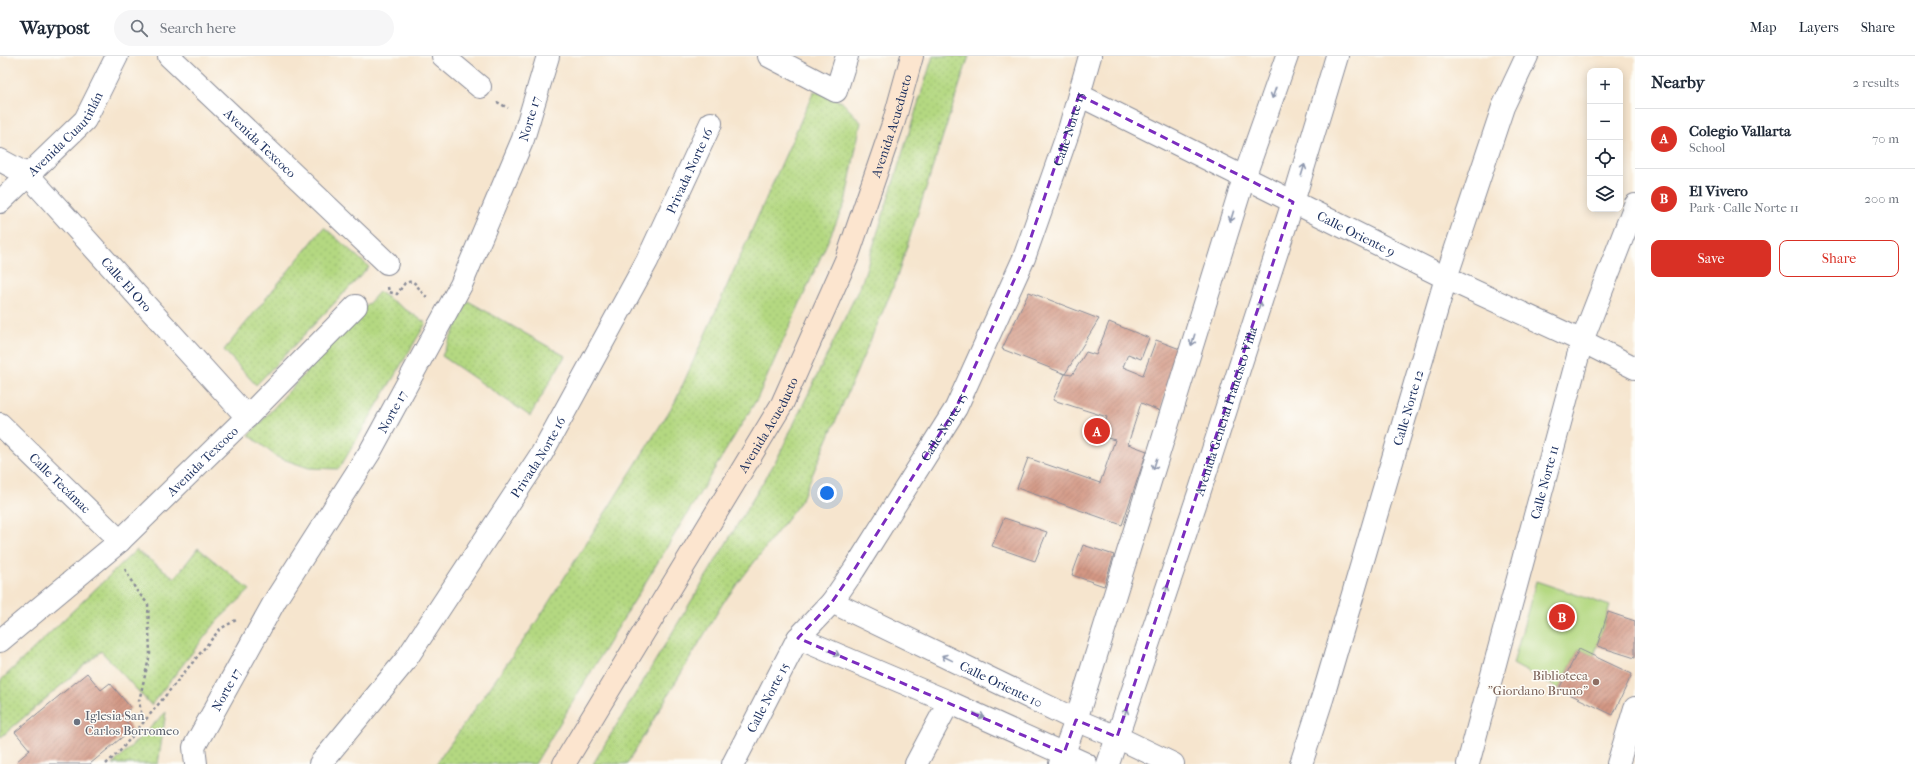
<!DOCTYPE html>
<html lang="en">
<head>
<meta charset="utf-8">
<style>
	body { margin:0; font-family:"IM FELL French Canon",serif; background:#f6f6f7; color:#1f2937 }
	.controls { position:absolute; right:12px; top:12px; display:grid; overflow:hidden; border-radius:8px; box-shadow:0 2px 10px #0003 }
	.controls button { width:36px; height:36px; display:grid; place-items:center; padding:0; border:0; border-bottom:1px solid #e0e1e3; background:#fff; color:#1f2937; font:20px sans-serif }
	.you { position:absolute; left:827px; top:437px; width:14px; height:14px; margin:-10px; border:3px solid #fff; border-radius:50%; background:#1a73e8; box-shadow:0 0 0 6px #1a73e833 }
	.badge { display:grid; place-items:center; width:26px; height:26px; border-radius:50%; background:#d93025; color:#fff; font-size:13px; font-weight:700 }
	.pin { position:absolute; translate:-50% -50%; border:2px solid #fff; box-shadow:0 1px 4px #0006 }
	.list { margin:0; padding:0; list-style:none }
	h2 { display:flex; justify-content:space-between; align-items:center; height:52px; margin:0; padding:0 16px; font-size:17px }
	h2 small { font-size:13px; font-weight:400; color:#747a83 }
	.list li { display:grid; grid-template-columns:26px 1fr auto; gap:12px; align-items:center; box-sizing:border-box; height:60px; padding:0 16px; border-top:1px solid #e0e1e3 }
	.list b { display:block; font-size:15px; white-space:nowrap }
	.list p { margin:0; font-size:13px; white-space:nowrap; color:#747a83 }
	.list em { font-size:13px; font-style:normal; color:#747a83 }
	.actions { display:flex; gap:8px; padding:12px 16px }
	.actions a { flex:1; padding:9px 0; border:1px solid #d93025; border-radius:8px; text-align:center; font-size:14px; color:#d93025 }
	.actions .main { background:#d93025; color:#fff }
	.icon { flex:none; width:22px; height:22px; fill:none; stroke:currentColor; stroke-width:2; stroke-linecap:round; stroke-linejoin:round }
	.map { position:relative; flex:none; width:1635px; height:708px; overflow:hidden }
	header { display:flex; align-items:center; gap:24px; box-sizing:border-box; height:56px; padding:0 20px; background:#fff; border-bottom:1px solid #e0e1e3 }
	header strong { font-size:19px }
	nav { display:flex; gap:22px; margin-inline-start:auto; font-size:14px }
	.search { width:280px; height:36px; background:#f6f6f7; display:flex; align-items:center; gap:10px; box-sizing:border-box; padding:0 14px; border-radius:22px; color:#747a83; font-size:15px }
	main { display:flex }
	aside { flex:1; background:#fff }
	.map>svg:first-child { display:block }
	.grass { fill:url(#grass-dots); stroke:#688470 }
	.park { fill:#b4d881; stroke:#688470 }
	.building { fill:url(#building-hatch) }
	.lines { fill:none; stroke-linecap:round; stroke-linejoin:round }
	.street-casing { stroke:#888a96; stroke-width:24 }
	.secondary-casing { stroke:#888a96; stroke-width:24 }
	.path { stroke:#888a96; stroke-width:2.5; stroke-dasharray:3 3; stroke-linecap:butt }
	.street { stroke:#fff; stroke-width:22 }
	.secondary { stroke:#fce5cf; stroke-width:22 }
	.oneway { stroke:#8d97ae }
	.marked { fill:none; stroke:#7b2cbf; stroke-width:3; stroke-dasharray:8 5; stroke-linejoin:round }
	.education-dot { fill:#8d6e63; stroke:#fdfcf7; stroke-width:1.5 }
	.worship-dot { fill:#6b7280; stroke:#fdfcf7; stroke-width:1.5 }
	.labels { text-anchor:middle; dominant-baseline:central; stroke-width:3; stroke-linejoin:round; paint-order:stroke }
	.street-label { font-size:13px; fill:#1b2f5e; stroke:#fdfcf7 }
	.education-label { font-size:13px; fill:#785e54; stroke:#fdfcf7; text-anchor:end }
	.worship-label { font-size:13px; fill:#5b616d; stroke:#fdfcf7; text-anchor:start }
</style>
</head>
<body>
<header>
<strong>Waypost</strong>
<div class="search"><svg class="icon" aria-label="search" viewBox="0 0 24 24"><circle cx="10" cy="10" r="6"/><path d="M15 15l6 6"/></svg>Search here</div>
<nav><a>Map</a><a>Layers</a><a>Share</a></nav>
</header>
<main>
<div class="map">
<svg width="1635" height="708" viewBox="0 0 1635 708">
	<defs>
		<pattern id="grass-dots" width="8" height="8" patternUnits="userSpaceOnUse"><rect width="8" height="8" fill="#b4d881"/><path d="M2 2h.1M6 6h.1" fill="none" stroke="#9aba72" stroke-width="1.8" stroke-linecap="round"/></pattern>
		<pattern id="building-hatch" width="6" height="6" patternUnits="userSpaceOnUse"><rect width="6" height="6" fill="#d39784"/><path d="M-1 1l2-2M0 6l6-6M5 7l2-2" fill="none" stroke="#aa7c6f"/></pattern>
	</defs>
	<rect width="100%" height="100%" fill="#fdfcf7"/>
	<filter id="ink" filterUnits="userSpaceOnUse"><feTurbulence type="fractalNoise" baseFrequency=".025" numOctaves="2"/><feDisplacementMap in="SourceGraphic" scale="8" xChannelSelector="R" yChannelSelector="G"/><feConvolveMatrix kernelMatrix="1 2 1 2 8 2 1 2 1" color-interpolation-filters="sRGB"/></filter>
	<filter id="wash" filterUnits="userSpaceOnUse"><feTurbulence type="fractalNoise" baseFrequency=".012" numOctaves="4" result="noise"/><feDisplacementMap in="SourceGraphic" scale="16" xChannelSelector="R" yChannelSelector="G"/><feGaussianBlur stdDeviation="0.9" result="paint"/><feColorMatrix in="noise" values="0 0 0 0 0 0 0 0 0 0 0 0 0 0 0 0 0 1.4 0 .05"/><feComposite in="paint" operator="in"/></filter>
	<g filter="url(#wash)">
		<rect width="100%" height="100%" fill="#f6e5ce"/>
		<!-- grass -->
		<g class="grass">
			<path d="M 933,0 L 969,0 L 895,227 L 801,445 L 723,547 L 627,708 L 593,708 L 777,403 L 862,226 Z"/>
			<path d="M 814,35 L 842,46 L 861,66 L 845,147 L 757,343 L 535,708 L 436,708 L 537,565 L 675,346 Z"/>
			<path d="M 324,171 L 369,211 L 256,329 L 224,294 Z"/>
			<path d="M 379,236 L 426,267 L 339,413 L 309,412 L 277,401 L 249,379 Z"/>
			<path d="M 468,245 L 565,300 L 530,360 L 442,300 Z"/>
			<path d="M 198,492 L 250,534 L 218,564 L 151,649 L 101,595 L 0,682 L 0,625 L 136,494 L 175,522 Z"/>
			<path d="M 166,656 L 158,708 L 113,708 Z"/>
		</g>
		<!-- park -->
		<path class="park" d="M 1536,525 L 1610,550 L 1594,600 L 1579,593 L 1559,633 L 1513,608 Z"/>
		<g id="blocks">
			<!-- building -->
			<g class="building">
				<path d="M 1029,236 L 1099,263 L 1065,318 L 1002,293 Z"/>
				<path d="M 1109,266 L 1149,282 L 1141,303 L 1128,298 L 1123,311 L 1143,319 L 1156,284 L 1180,293 L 1160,355 L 1141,347 L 1128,388 L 1147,395 L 1122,469 L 1017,432 L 1028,402 L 1100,427 L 1115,384 L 1100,380 L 1107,361 L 1053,344 L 1065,318 L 1072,319 L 1086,296 L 1096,299 Z"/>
				<path d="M 1004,462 L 1047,476 L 1035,505 L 992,490 Z"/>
				<path d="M 1083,489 L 1114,499 L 1104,530 L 1072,519 Z"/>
				<path d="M 1608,556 L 1635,565 L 1635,602 L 1597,590 Z"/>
				<path d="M 1579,593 L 1632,618 L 1613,659 L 1559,633 Z"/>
				<path d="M 87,617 L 101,634 L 110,627 L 131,652 L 121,659 L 132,673 L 90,708 L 18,708 L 16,706 L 30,694 L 15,676 Z"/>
			</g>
		</g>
	</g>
	<g filter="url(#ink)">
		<use href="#blocks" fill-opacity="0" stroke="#888a96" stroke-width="1"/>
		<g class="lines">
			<defs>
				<g id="street">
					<path id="s1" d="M 169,0 L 387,207"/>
					<path d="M 443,0 L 480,31"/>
					<path d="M 769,0 L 836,35 L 847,0"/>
					<path id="s2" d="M 1079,39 L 1446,222 L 1582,285 L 1635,312"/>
					<path id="s3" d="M 0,104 L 28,119 L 247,361"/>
					<path id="s4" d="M 0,146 L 85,64 L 117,0"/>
					<path id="s5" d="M 0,368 L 120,485"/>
					<path id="s6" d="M 832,546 L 1076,664 L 1117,681 L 1173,708"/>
					<path d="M 798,582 L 949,646 L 1086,708"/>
					<path id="s7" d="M 0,585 L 120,485 L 247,361 L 356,250"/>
					<path id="s8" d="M 196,708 L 194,691 L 276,543 L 370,396 L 461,229 L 523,83 L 548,0"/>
					<path id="s9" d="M 320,708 L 405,605 L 542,397 L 647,205 L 711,67"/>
					<path id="s10" d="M 733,708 L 798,582 L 832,546 L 854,514 L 956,352 L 1024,202 L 1069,74 L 1090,0"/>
					<path d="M 916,708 L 949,646"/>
					<path d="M 1060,708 L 1076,664 L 1244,122 L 1287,0"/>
					<path id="s11" d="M 1108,708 L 1200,434 L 1293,146 L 1337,0"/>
					<path id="s12" d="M 1301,708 L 1323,640 L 1446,222 L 1503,51 L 1527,0"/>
					<path id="s13" d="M 1468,708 L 1582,285 L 1635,149"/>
					<path d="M 1618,708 L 1635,652"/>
				</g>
				<g id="secondary">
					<path id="s14" d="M 564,708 L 782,348 L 847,202 L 894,65 L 912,0"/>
				</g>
			</defs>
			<!-- street casing -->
			<use href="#street" class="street-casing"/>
			<!-- secondary casing -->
			<use href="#secondary" class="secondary-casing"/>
			<!-- path -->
			<g class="path">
				<path d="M 497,46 L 508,52"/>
				<path d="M 388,231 L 389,236 L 397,238 L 405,227 L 412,225 C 419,230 419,235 427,241"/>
				<path d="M 125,513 L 136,534 L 148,548 L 150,598 L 139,645 L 143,667"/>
				<path d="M 106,708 L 120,695 L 220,573 L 236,564"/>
			</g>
			<!-- street -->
			<use href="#street" class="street"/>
			<!-- secondary -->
			<use href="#secondary" class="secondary"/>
		</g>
		<!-- one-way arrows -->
		<defs><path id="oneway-shaft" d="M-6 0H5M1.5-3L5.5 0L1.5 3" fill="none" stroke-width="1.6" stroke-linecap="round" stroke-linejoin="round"/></defs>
		<g class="oneway">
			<use href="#oneway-shaft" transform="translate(1274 37) rotate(109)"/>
			<use href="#oneway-shaft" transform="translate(1303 114) rotate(-73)"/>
			<use href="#oneway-shaft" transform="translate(1232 160) rotate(107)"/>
			<use href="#oneway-shaft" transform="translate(1259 251) rotate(-72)"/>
			<use href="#oneway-shaft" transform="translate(1193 284) rotate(107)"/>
			<use href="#oneway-shaft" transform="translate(1155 408) rotate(107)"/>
			<use href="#oneway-shaft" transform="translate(1166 535) rotate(-72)"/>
			<use href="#oneway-shaft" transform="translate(834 597) rotate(23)"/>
			<use href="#oneway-shaft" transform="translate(947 602) rotate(-154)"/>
			<use href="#oneway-shaft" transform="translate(1125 658) rotate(-72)"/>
			<use href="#oneway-shaft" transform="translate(979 659) rotate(24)"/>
		</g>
	</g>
	<!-- marked area -->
	<path class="marked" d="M 1079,39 L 1293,146 L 1117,681 L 1076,664 L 1064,697 L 798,582 L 832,546 L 854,514 L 956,352 L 1024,202 Z"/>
	<!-- markers -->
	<circle class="education-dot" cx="1596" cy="626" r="4"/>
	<circle class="worship-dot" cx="77" cy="666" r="4"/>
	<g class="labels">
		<!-- street labels -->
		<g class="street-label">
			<text stroke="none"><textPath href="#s8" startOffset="731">Norte 17</textPath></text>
			<text stroke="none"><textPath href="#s14" startOffset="720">Avenida Acueducto</textPath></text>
			<text stroke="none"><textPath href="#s10" startOffset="723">Calle Norte 15</textPath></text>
			<text stroke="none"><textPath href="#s4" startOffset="95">Avenida Cuautitlán</textPath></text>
			<text stroke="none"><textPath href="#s1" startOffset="126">Avenida Texcoco</textPath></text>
			<text stroke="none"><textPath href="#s9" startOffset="701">Privada Norte 16</textPath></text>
			<text stroke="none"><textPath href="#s2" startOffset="310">Calle Oriente 9</textPath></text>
			<text stroke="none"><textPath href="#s3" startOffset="179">Calle El Oro</textPath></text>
			<text stroke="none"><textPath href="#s12" startOffset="372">Calle Norte 12</textPath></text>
			<text stroke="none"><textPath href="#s8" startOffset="407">Norte 17</textPath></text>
			<text stroke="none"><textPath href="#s11" startOffset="372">Avenida General Francisco Villa</textPath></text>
			<text stroke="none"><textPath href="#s14" startOffset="396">Avenida Acueducto</textPath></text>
			<text stroke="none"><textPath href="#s10" startOffset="399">Calle Norte 15</textPath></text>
			<text stroke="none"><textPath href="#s9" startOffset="377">Privada Norte 16</textPath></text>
			<text stroke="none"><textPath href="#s7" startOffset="271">Avenida Texcoco</textPath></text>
			<text stroke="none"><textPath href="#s13" startOffset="292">Calle Norte 11</textPath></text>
			<text stroke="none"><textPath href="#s5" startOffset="84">Calle Tecámac</textPath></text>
			<text stroke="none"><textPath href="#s6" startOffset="188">Calle Oriente 10</textPath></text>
			<text stroke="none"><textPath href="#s8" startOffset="83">Norte 17</textPath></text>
			<text stroke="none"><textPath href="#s10" startOffset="75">Calle Norte 15</textPath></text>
		</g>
		<!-- education labels -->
		<g class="education-label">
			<text x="1588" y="619">Biblioteca<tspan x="1588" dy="15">"Giordano Bruno"</tspan></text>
		</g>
		<!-- worship labels -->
		<g class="worship-label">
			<text x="85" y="659">Iglesia San<tspan x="85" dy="15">Carlos Borromeo</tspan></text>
		</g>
	</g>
</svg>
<div class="controls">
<button>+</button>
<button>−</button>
<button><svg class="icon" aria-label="locate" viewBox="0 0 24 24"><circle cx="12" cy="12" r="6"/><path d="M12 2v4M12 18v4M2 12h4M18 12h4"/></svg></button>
<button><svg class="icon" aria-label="layers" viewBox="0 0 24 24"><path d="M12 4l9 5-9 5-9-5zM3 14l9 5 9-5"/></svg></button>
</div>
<div class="you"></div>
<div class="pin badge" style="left:1097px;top:375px">A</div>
<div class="pin badge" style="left:1562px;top:561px">B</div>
</div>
<aside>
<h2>Nearby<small>2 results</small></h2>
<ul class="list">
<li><span class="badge">A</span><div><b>Colegio Vallarta</b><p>School</p></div><em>70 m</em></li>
<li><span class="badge">B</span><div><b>El Vivero</b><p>Park · Calle Norte 11</p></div><em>200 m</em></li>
</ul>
<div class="actions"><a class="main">Save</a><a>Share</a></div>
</aside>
</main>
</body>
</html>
